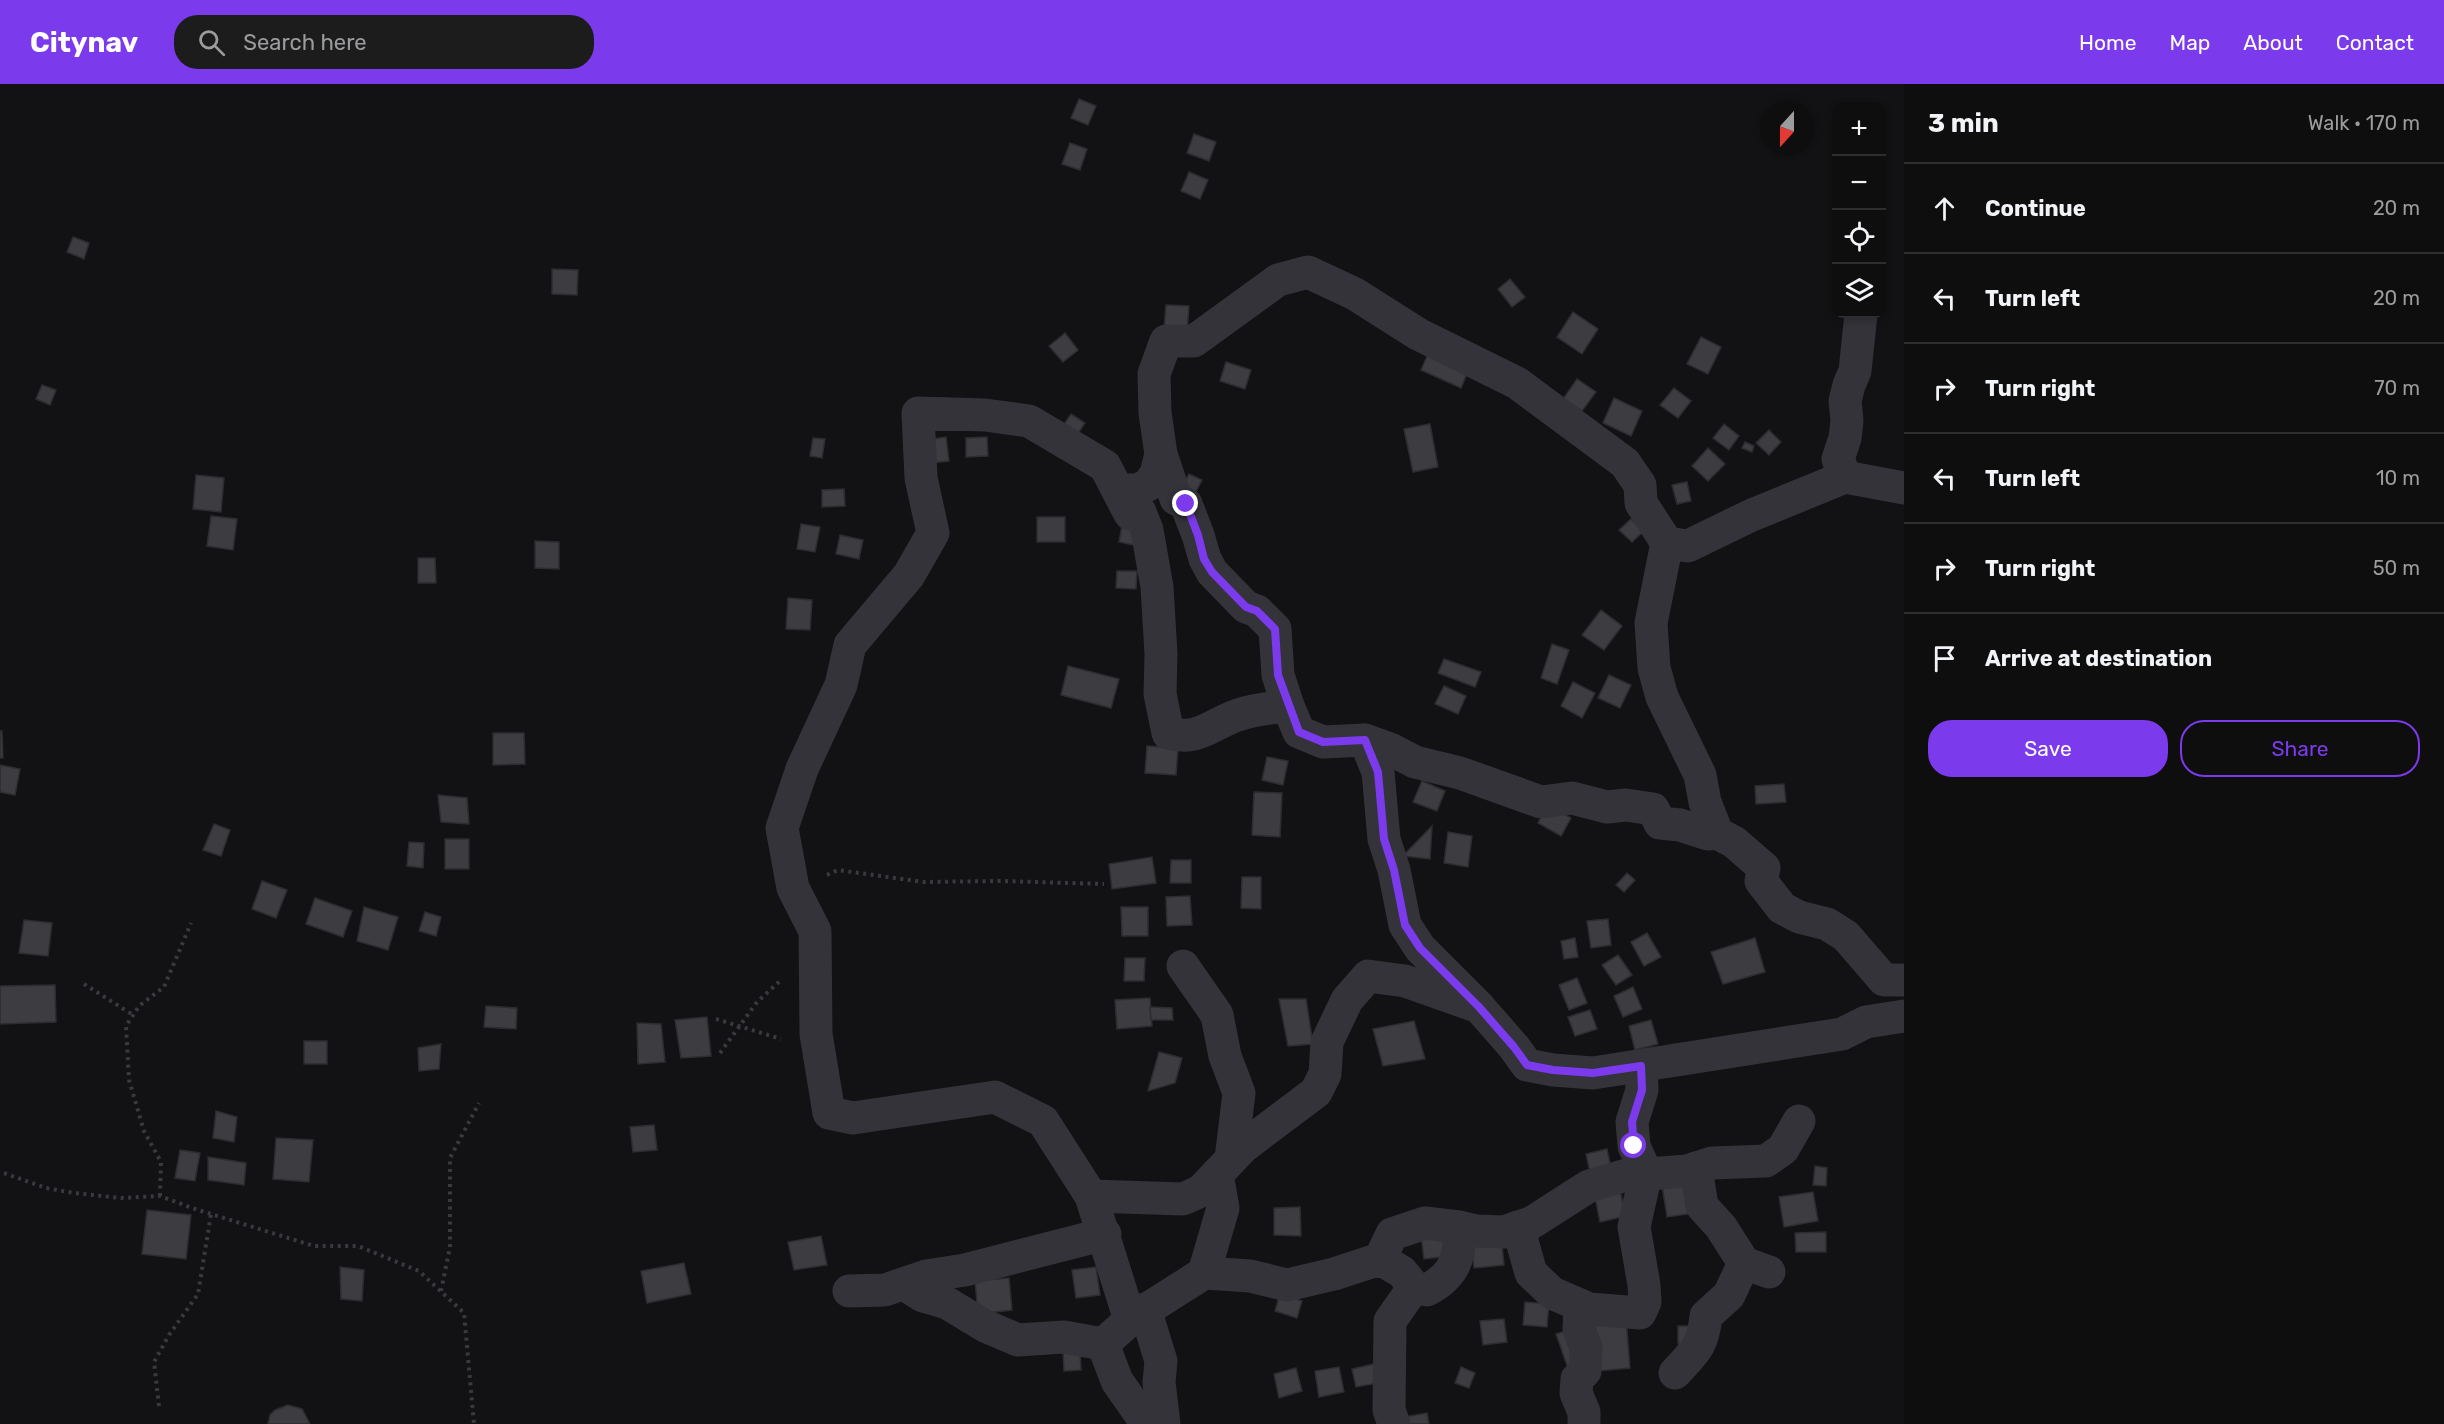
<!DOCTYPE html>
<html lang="en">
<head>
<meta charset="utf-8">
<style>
	body { margin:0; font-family:Rubik,sans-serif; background:#1c1c1d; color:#f1f3f6 }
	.controls { position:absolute; right:18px; top:18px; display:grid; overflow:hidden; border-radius:12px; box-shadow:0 3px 9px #0003 }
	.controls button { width:54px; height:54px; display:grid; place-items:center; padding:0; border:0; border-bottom:2px solid #2e2e2f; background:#0e0e0f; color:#f1f3f6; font:30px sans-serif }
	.compass { position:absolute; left:1760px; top:18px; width:54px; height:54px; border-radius:50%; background:#0e0e0f; box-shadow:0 3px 9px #0003; rotate:201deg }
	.stop { position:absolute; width:18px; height:18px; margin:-14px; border:4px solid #7c3aed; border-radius:50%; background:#fff }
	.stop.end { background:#7c3aed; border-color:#fff; box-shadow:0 2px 6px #0008 }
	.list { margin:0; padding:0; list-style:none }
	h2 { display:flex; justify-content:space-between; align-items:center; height:78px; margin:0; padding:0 24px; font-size:26px }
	h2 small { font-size:20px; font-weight:400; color:#9b9c9e }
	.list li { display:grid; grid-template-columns:39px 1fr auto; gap:18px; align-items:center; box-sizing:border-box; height:90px; padding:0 24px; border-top:2px solid #2e2e2f }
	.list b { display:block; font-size:22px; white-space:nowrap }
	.list em { font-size:20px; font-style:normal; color:#9b9c9e }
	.actions { display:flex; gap:12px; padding:18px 24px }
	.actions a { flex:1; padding:14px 0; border:2px solid #7c3aed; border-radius:24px; text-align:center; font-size:21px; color:#7c3aed }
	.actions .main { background:#7c3aed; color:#fff }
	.icon { flex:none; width:33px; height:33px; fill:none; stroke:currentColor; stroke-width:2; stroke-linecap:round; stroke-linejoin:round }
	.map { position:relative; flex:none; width:1904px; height:1340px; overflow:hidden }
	header { display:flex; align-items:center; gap:36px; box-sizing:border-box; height:84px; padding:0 30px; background:#7c3aed; color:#fff }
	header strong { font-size:28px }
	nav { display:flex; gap:33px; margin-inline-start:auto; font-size:21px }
	.search { width:420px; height:54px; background:#1c1c1d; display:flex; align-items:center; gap:15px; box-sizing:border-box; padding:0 21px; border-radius:24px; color:#9b9c9e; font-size:22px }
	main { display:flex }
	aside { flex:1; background:#0e0e0f }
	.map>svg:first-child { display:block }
	.building { fill:#3c3c41; stroke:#2d2c30; stroke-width:1.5 }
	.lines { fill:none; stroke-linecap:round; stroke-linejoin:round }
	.path { stroke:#393a40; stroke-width:4; stroke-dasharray:3 4.5; stroke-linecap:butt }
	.minor { stroke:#333339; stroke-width:33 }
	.route { stroke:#7c3aed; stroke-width:8 }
</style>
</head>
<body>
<header>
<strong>Citynav</strong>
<div class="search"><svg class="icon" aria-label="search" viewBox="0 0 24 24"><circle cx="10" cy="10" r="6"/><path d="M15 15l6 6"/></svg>Search here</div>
<nav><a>Home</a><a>Map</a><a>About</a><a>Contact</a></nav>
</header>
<main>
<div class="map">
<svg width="1904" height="1340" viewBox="0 0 1904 1340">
	<rect width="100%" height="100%" fill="#121214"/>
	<!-- building -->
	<g class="building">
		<path d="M 1079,15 L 1096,22 L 1088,41 L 1071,34 Z"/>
		<path d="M 1194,50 L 1216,58 L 1209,77 L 1187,69 Z"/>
		<path d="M 1070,59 L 1087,65 L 1080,86 L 1062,80 Z"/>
		<path d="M 1189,88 L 1208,96 L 1200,115 L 1181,107 Z"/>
		<path d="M 73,153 L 89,159 L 84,175 L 67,168 Z"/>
		<path d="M 552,185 L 578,186 L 577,211 L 552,210 Z"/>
		<path d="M 1510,195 L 1525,213 L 1512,223 L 1498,205 Z"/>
		<path d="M 1166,221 L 1189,222 L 1187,247 L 1164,245 Z"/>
		<path d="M 1573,228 L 1598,245 L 1582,270 L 1557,253 Z"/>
		<path d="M 1065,249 L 1078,266 L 1063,278 L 1049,262 Z"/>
		<path d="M 1701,253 L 1721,263 L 1708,290 L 1687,280 Z"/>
		<path d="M 1431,263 L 1471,280 L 1461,304 L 1421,286 Z"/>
		<path d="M 1226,278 L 1251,286 L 1245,305 L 1220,297 Z"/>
		<path d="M 1577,295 L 1596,308 L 1582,327 L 1563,315 Z"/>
		<path d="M 42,301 L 56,306 L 50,321 L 36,315 Z"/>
		<path d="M 1674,304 L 1691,317 L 1678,334 L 1660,321 Z"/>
		<path d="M 1614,314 L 1642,327 L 1631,352 L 1603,339 Z"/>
		<path d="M 1071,330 L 1085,339 L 1075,354 L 1061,345 Z"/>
		<path d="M 1430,340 L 1438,383 L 1413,388 L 1404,345 Z"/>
		<path d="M 1724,340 L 1739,352 L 1729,366 L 1713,354 Z"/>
		<path d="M 1769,346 L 1781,358 L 1769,371 L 1756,359 Z"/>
		<path d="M 946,353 L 949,377 L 930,379 L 927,356 Z"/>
		<path d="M 987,353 L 988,372 L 966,373 L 966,354 Z"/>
		<path d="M 813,354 L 825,355 L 822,374 L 810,372 Z"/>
		<path d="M 1745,358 L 1754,362 L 1752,368 L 1742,364 Z"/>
		<path d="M 1708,364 L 1725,380 L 1708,397 L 1692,382 Z"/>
		<path d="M 1189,390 L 1202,396 L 1191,417 L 1178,411 Z"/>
		<path d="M 196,391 L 224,394 L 221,428 L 193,425 Z"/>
		<path d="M 1687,398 L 1691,417 L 1677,420 L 1672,401 Z"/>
		<path d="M 844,405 L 845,422 L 822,423 L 822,406 Z"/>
		<path d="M 211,432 L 237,435 L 233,466 L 207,462 Z"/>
		<rect x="1037" y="433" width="28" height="25"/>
		<path d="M 1631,435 L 1644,447 L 1632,458 L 1619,446 Z"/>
		<path d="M 801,440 L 820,443 L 815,468 L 797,465 Z"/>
		<path d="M 1122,441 L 1136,443 L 1134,461 L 1119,458 Z"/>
		<path d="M 840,451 L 863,456 L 859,475 L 836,470 Z"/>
		<path d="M 535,457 L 559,458 L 559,485 L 535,484 Z"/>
		<path d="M 418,474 L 435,474 L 436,499 L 418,499 Z"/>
		<path d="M 1117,487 L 1137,487 L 1136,505 L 1116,504 Z"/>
		<path d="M 788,514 L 812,516 L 810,546 L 786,545 Z"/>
		<path d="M 1601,526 L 1622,542 L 1604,566 L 1582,551 Z"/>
		<path d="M 1552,560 L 1569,566 L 1557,600 L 1541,594 Z"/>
		<path d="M 1444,575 L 1481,588 L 1475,603 L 1438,589 Z"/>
		<path d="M 1068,582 L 1119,595 L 1111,624 L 1061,611 Z"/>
		<path d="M 1609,591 L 1631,601 L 1620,624 L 1598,614 Z"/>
		<path d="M 1573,598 L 1595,609 L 1582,634 L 1561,622 Z"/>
		<path d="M 1444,602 L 1466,612 L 1458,630 L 1435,620 Z"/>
		<path d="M 0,647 L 2,647 L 3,674 L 0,674 Z"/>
		<path d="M 493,649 L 524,649 L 525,680 L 493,681 Z"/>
		<path d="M 1147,662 L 1178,664 L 1176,691 L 1145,689 Z"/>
		<path d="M 1267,673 L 1288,677 L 1283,701 L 1262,696 Z"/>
		<path d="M 0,681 L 20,685 L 15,711 L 0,708 Z"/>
		<path d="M 1422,697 L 1445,707 L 1437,727 L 1413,718 Z"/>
		<path d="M 1784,700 L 1786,718 L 1756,720 L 1755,702 Z"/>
		<path d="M 1254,708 L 1282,709 L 1280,753 L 1252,751 Z"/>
		<path d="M 438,711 L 467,714 L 469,740 L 441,738 Z"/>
		<path d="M 1548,721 L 1571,734 L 1561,752 L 1538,739 Z"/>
		<path d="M 214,740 L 230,746 L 221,772 L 203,766 Z"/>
		<path d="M 1432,742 L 1430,775 L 1403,772 Z"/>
		<path d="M 1448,748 L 1472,752 L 1468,783 L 1444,779 Z"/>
		<rect x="445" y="755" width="24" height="30"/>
		<path d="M 409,758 L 424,759 L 423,784 L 407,782 Z"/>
		<path d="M 1152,773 L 1156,799 L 1112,805 L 1109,780 Z"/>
		<path d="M 1171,776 L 1191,776 L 1191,799 L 1170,799 Z"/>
		<path d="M 1627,789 L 1635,796 L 1624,808 L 1616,801 Z"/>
		<path d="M 1242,793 L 1261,793 L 1261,825 L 1241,824 Z"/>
		<path d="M 262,797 L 287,806 L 276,834 L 252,825 Z"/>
		<path d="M 1190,812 L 1192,841 L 1167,842 L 1166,813 Z"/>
		<path d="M 315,814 L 352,827 L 343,853 L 306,840 Z"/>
		<path d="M 364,823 L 398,833 L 388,866 L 357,857 Z"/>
		<path d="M 1121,823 L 1148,823 L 1148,852 L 1122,852 Z"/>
		<path d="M 425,828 L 441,833 L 436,852 L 419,847 Z"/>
		<path d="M 1608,835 L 1611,861 L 1591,864 L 1587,837 Z"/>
		<path d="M 24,836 L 52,839 L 48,872 L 19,869 Z"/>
		<path d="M 1647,849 L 1661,873 L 1644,882 L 1631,858 Z"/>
		<path d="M 1575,854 L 1578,873 L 1564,875 L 1561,857 Z"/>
		<path d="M 1755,854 L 1765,888 L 1723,900 L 1711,868 Z"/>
		<path d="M 1618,871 L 1632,891 L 1616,901 L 1602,881 Z"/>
		<path d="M 1125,874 L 1145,874 L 1144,897 L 1124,897 Z"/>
		<path d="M 1577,894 L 1587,919 L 1569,926 L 1559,901 Z"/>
		<path d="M 55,901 L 56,938 L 0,940 L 0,902 Z"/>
		<path d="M 1633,903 L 1642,925 L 1623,933 L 1614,912 Z"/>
		<path d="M 1150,914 L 1152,942 L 1117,945 L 1115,916 Z"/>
		<path d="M 1279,915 L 1306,915 L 1313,960 L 1288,962 Z"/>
		<path d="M 486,922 L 517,924 L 516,945 L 484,943 Z"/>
		<path d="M 1150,923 L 1172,924 L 1173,936 L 1151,936 Z"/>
		<path d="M 1590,926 L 1597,945 L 1575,952 L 1568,933 Z"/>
		<path d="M 707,933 L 711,972 L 681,974 L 675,936 Z"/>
		<path d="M 1651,936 L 1658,960 L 1635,966 L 1629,942 Z"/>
		<path d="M 1414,937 L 1425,975 L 1383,982 L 1373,945 Z"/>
		<path d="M 637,939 L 661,940 L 665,978 L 638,980 Z"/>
		<rect x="304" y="957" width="23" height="23"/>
		<path d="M 441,960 L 439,985 L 419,987 L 418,964 Z"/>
		<path d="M 1159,968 L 1182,974 L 1175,999 L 1148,1007 Z"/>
		<path d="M 216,1027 L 237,1033 L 234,1058 L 213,1054 Z"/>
		<path d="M 654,1041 L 657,1066 L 633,1068 L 630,1043 Z"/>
		<path d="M 276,1054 L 313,1056 L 309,1098 L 273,1095 Z"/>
		<path d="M 1607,1065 L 1612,1089 L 1591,1093 L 1586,1070 Z"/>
		<path d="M 180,1066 L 200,1069 L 195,1097 L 175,1094 Z"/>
		<path d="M 208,1073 L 246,1079 L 244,1101 L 208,1096 Z"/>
		<path d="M 1815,1082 L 1827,1084 L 1826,1102 L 1813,1101 Z"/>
		<path d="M 1689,1098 L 1694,1129 L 1667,1133 L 1662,1101 Z"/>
		<path d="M 1619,1103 L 1626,1132 L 1600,1138 L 1594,1108 Z"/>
		<path d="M 1813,1108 L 1818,1137 L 1784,1143 L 1779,1113 Z"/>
		<path d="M 1300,1123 L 1301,1152 L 1274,1151 L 1274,1124 Z"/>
		<path d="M 147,1126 L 191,1131 L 186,1175 L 142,1170 Z"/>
		<path d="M 1448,1148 L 1450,1172 L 1424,1175 L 1421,1151 Z"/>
		<path d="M 1826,1148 L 1826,1168 L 1796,1168 L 1795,1149 Z"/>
		<path d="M 1501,1150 L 1504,1181 L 1474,1184 L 1471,1153 Z"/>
		<path d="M 821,1152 L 827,1181 L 794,1186 L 788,1158 Z"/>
		<path d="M 684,1179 L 691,1210 L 647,1219 L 641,1187 Z"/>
		<path d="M 340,1183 L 364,1186 L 362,1217 L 341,1215 Z"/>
		<path d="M 1096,1183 L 1100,1211 L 1076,1214 L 1072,1186 Z"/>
		<path d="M 1009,1194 L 1012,1226 L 978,1230 L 975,1197 Z"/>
		<path d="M 1280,1210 L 1302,1217 L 1297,1234 L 1275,1227 Z"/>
		<path d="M 1525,1218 L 1549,1220 L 1547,1243 L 1523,1241 Z"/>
		<path d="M 1626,1234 L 1630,1284 L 1597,1287 L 1593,1237 Z"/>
		<path d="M 1504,1235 L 1507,1258 L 1483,1261 L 1480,1237 Z"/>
		<path d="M 1678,1242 L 1697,1242 L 1697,1259 L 1678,1260 Z"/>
		<path d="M 1569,1246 L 1583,1283 L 1569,1287 L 1556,1250 Z"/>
		<path d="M 1063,1267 L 1080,1267 L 1081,1286 L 1064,1287 Z"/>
		<path d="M 1374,1280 L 1378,1299 L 1356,1303 L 1352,1285 Z"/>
		<path d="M 1339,1283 L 1344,1308 L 1319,1313 L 1315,1287 Z"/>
		<path d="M 1461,1283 L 1475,1289 L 1469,1304 L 1455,1299 Z"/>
		<path d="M 1296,1284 L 1302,1307 L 1279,1314 L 1274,1290 Z"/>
		<path d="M 288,1321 L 302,1325 L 310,1340 L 268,1340 L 270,1331 L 275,1326 Z"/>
		<path d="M 1427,1329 L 1429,1340 L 1406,1340 L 1404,1333 Z"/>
	</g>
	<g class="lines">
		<!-- path -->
		<g class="path">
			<path d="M 827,791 L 838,786 L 923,798 L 1001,797 L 1104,800"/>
			<path d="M 84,900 L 133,931"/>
			<path d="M 716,935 L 781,955"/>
			<path d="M 720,969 L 757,918 L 780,897"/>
			<path d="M 4,1089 L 46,1104 L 74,1109 L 121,1114 L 160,1112 L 195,1125 L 314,1162 L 358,1162 L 419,1187 L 464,1229 L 474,1340"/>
			<path d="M 160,1112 L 161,1078 L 144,1047 L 129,996 L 126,942 L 139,922 L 164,903 L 191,839"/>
			<path d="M 441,1207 L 450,1163 L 450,1074 L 479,1019"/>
			<path d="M 159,1322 L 154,1278 L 169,1251 L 198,1210 L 211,1130"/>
		</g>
		<!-- minor -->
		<g class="minor">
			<path d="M 1161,370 L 1176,415 L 1186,420 L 1198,451 L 1205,475 L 1212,488 L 1246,523 L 1257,527 L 1275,545 L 1278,591 L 1288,622"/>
			<path d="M 1845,393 L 1838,375 L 1845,354 L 1847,337 L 1845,317 L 1849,301 L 1855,287 L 1861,230"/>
			<path d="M 1119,406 L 1137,406 L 1148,401 L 1156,390 L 1161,370 L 1155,329 L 1154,290 L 1166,257 L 1194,257 L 1278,196 L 1308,188 L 1355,210 L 1418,250 L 1517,299 L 1625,379 L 1640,401 L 1641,419 L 1667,459 L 1688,462 L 1752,431 L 1845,393 L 1904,404"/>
			<path d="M 1667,459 L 1651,539 L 1654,584 L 1662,613 L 1700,691 L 1705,718 L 1717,749 L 1734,758 L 1764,784 L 1761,797 L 1782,824 L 1799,833 L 1827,840 L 1846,852 L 1884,896 L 1904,896"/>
			<path d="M 1365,656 L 1390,665 L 1415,678 L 1460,689 L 1541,718 L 1572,714 L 1607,723 L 1626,721 L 1653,725 L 1660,739 L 1680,741 L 1708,750 L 1717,749"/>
			<path d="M 1183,882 L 1217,931 L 1225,972 L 1239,1009 L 1231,1075"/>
			<path d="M 1696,1084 L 1702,1122 L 1721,1143 L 1744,1179 L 1769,1188"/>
			<path d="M 1091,1112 L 1183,1115 L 1201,1107 L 1243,1063 L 1316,1008 L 1325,990 L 1327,958 L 1347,916 L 1368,892 L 1405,897 L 1479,923 L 1514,963 L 1527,981 L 1553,986 L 1593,989 L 1842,950 L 1866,938 L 1904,932"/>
			<path d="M 1459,1143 L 1477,1147 L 1504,1148 L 1531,1139 L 1589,1102 L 1623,1092 L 1687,1087 L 1712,1079 L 1766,1077 L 1783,1065 L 1799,1037"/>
			<path d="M 1518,1143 L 1531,1189 L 1552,1209 L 1589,1225 L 1640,1229 L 1645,1218 L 1644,1201 L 1634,1143 L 1646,1089 L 1634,1062 L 1632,1038 L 1642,1006 L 1641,982"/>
			<path d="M 1204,1189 L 1250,1192 L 1287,1201 L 1334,1190 L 1380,1175 L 1392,1150 L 1425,1139 L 1459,1143 C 1461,1173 1455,1191 1427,1206 L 1414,1203 L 1402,1188 L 1380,1175"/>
			<path d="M 904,1200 L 923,1212 L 947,1219 L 985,1242 L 1018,1256 L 1064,1253 L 1103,1260"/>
			<path d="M 849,1207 L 885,1206 L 926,1192 L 965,1186 L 1105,1150"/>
			<path d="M 1580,1221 L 1579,1245 L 1586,1264 L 1585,1287 L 1577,1295 L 1576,1309 L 1584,1328 L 1584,1340"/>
			<path d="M 1145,1225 L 1161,1277 L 1159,1298 L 1164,1340"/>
			<path d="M 1130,1236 L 1204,1189 L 1223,1124 L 1217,1090"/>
			<path d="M 1675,1289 C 1694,1268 1703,1263 1706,1232 L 1729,1211 L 1744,1179"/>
			<path d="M 1147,1340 L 1117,1297 L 1103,1260 L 1130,1236 L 1091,1112 L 1043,1037 L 995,1013 L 853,1034 L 829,1029 L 816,950 L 815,847 L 793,804 L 782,744 L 802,685 L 841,601 L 850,561 L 909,491 L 933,449 L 921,394 L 918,329 L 985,331 L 1029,337 L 1105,382 L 1130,430 L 1140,428 L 1147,446 L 1157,503 L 1161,570 L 1160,610 L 1168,649 C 1200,657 1209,641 1238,631 C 1254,625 1271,624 1288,622 L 1299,648 L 1323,658 L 1365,656 L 1378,688 L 1384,755 L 1394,786 L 1405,841 L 1420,864 L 1479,923"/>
			<path d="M 1394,1340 L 1389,1326 L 1390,1237 L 1414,1203"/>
		</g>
	</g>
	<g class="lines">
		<!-- route -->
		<path class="route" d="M 1186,420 L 1198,451 L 1204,475 L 1212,488 L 1246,523 L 1257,527 L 1275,545 L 1278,591 L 1299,648 L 1323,658 L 1365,656 L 1378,688 L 1384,755 L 1394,786 L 1405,841 L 1420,864 L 1479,923 L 1514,963 L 1527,981 L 1553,986 L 1593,989 L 1641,982 L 1642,1006 L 1632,1038 L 1634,1062"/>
	</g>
</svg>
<div class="controls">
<button>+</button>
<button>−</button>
<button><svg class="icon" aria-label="locate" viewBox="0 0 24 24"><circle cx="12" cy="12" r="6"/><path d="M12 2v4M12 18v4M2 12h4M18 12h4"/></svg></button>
<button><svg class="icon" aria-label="layers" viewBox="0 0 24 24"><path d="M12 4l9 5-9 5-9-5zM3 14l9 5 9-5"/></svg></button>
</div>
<svg class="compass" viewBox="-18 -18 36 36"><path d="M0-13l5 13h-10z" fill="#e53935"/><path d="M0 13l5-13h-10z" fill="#9b9c9e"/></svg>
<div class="stop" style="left:1634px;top:1062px"></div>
<div class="stop end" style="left:1186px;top:420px"></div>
</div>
<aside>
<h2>3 min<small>Walk · 170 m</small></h2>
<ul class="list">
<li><svg class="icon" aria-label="ahead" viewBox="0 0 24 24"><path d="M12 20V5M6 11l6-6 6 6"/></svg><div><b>Continue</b></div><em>20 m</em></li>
<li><svg class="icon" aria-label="left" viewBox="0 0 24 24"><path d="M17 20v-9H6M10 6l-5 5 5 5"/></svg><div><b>Turn left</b></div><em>20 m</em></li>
<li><svg class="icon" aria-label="right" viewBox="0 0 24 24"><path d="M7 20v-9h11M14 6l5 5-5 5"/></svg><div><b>Turn right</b></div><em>70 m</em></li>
<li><svg class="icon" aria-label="left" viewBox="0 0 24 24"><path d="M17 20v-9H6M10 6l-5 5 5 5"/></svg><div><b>Turn left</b></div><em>10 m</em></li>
<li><svg class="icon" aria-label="right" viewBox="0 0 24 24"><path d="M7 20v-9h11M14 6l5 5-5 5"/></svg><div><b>Turn right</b></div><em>50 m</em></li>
<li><svg class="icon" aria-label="arrive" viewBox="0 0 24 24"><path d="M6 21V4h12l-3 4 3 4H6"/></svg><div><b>Arrive at destination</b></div></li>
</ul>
<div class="actions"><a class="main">Save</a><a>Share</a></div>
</aside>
</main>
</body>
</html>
